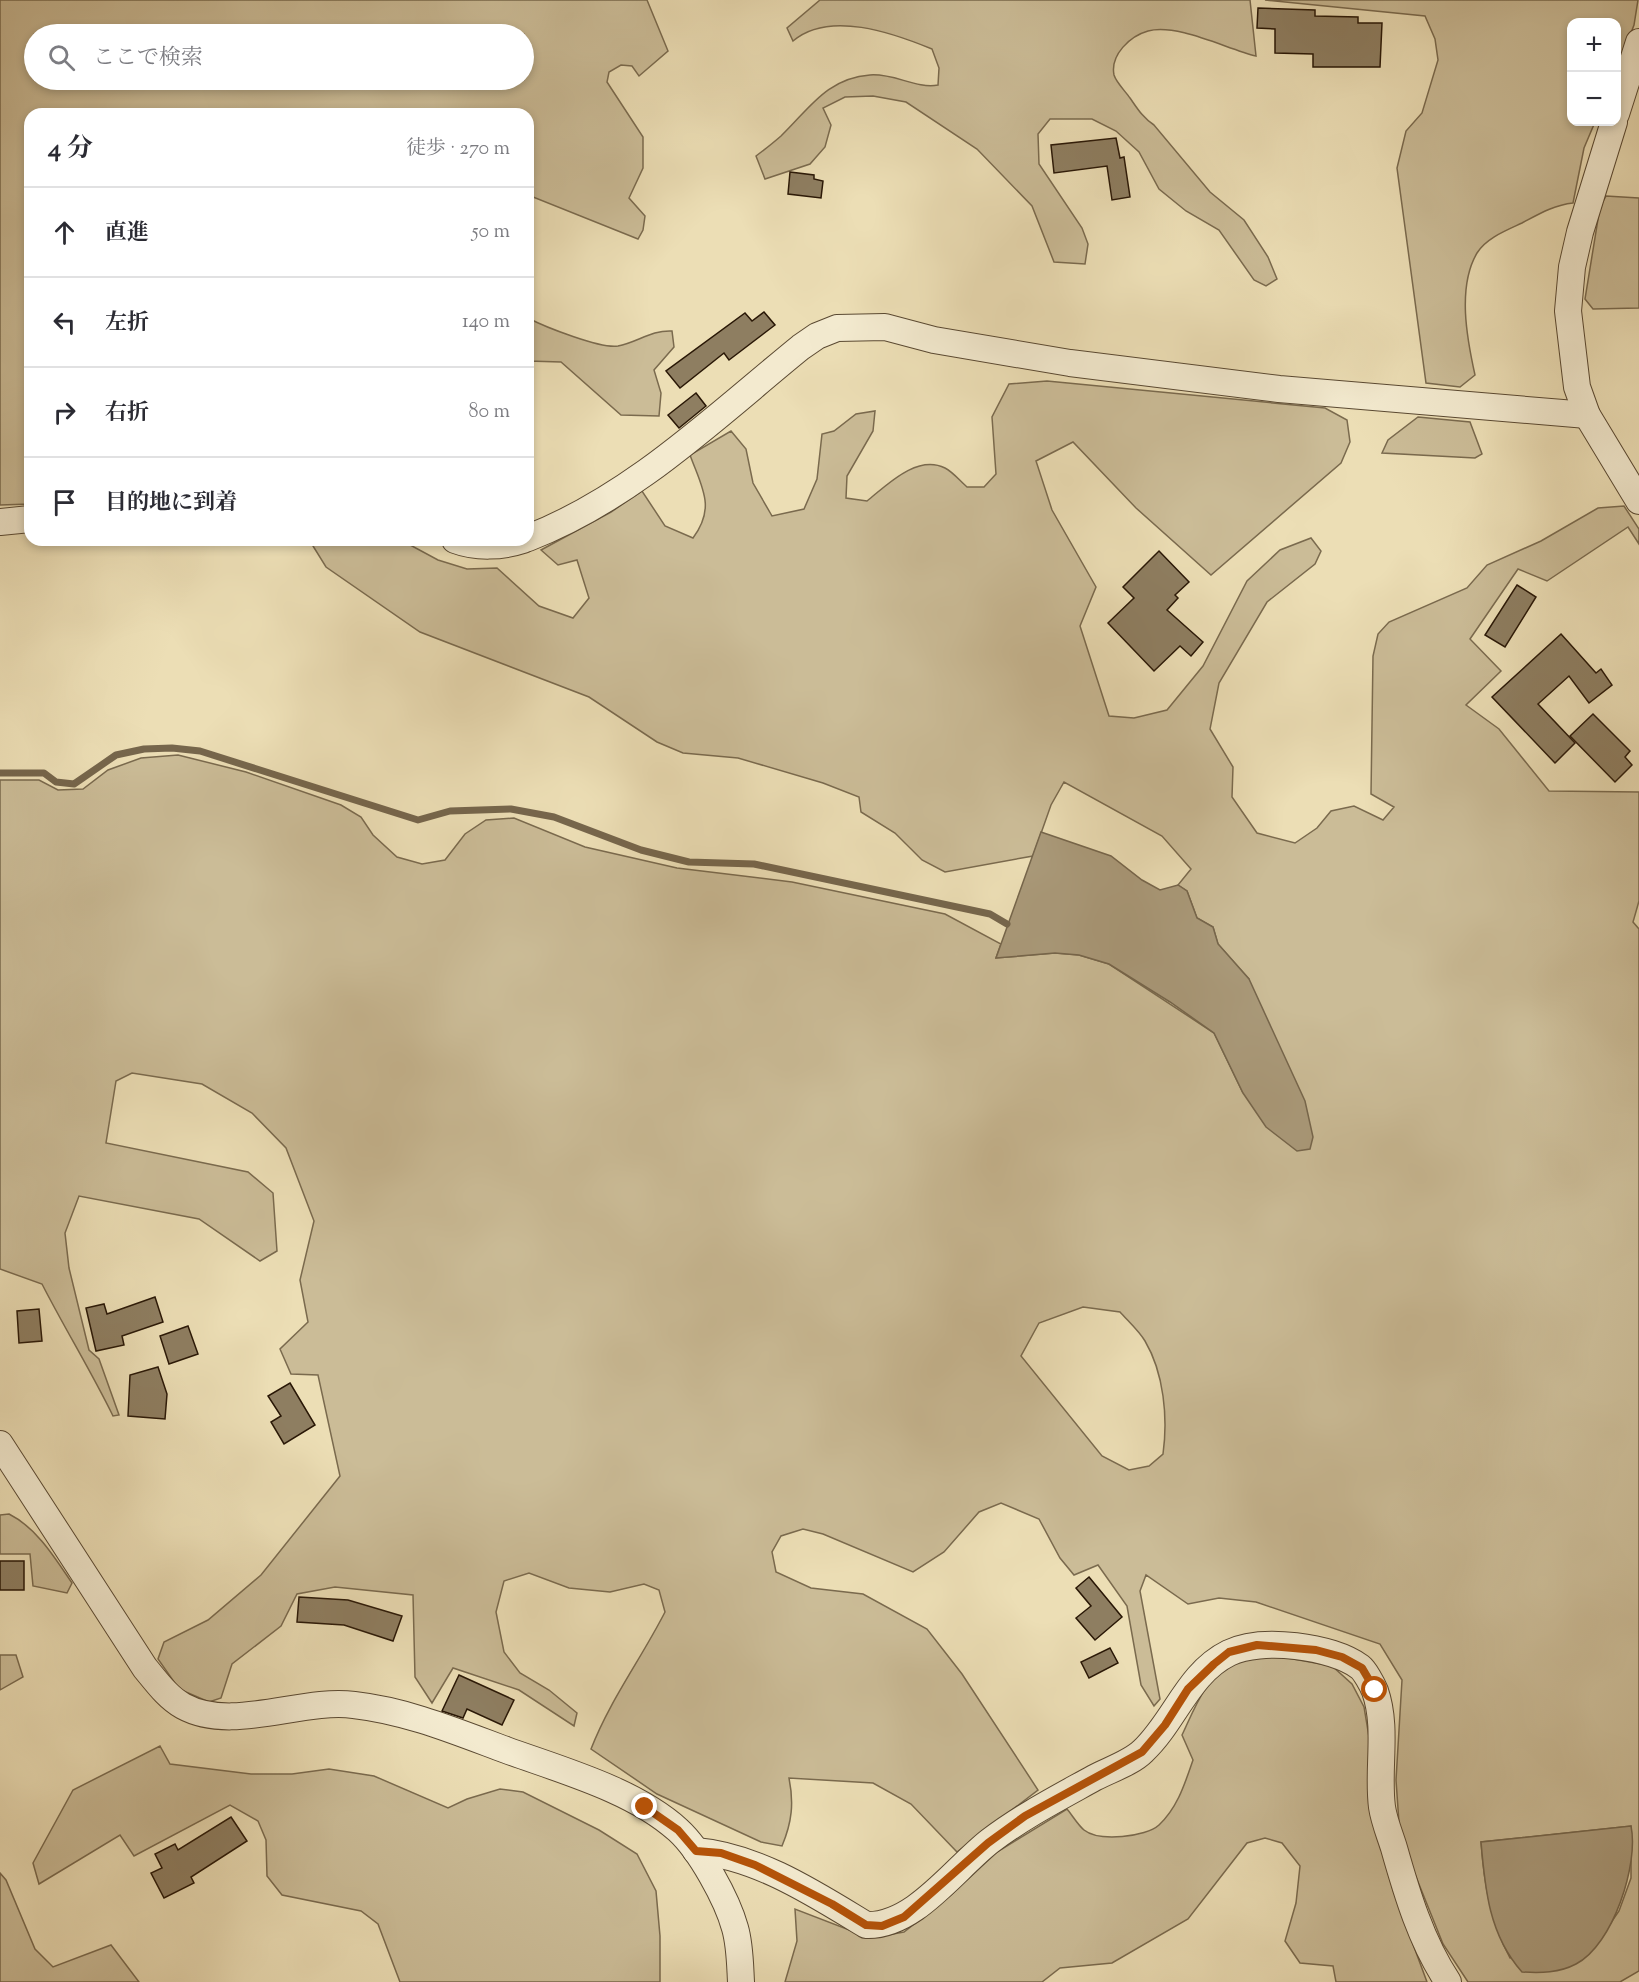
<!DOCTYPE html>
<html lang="ja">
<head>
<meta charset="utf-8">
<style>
	body { margin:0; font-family:"Sorts Mill Goudy","Noto Serif JP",serif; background:#f7f7f7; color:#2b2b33 }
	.controls { position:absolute; right:18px; top:18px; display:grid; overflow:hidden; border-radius:12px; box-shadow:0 3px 9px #0003 }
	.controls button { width:54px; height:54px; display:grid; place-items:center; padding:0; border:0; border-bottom:2px solid #e1e1e2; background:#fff; color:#2b2b33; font:30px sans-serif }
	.stop { position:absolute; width:18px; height:18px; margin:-14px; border:4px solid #b45309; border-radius:50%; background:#fff }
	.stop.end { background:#b45309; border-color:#fff; box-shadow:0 2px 6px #0008 }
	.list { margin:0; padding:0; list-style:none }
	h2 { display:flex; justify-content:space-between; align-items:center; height:78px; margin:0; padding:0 24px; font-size:26px }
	h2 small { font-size:20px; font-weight:400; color:#7c7c81 }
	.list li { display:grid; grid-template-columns:39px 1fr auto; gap:18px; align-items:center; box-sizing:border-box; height:90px; padding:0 24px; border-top:2px solid #e1e1e2 }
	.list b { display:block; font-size:22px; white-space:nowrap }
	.list em { font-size:20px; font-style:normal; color:#7c7c81 }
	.icon { flex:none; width:33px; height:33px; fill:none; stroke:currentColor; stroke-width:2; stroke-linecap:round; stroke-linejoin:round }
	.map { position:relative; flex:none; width:1639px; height:1982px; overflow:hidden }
	.search { position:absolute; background:#fff; box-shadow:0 3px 9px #0003; left:24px; top:24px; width:510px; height:66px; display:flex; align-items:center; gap:15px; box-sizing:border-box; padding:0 21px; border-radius:33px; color:#7c7c81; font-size:22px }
	.panel { position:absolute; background:#fff; box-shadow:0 3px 9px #0003; left:24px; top:108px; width:510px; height:438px; border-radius:18px }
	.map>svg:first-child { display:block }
	.green { fill:#cbbc97; stroke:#7a6a4e; stroke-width:1.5; fill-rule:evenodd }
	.water { fill:#aa9a7a; stroke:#76664c; stroke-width:1.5 }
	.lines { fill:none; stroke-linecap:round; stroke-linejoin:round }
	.stream { stroke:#76664c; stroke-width:7 }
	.building { fill:#8e7e61; stroke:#291706; stroke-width:1.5 }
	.minor-casing { stroke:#5a4932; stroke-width:28 }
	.minor { stroke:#f3eacf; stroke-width:26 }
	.route { stroke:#b45309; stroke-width:8 }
</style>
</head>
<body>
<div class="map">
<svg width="1639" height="1982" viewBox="0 0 1639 1982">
	<rect width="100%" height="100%" fill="#ecdeb5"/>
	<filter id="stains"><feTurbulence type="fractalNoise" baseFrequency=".00333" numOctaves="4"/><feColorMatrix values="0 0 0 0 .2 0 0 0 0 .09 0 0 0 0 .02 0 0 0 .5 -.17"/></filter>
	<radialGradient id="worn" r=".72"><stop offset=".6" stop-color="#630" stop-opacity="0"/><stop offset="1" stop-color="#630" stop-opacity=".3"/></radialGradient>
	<!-- green -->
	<g class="green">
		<path d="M 0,0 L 647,0 L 668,51 L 639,76 L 632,66 L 621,65 L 609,72 L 607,82 L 643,137 L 643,168 L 629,198 L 645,216 L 643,230 L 638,239 L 528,195 L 528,114 L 30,114 L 30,504 L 0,505 ZM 34,34 L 524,34 L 524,80 L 34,80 Z"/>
		<path d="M 820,0 L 1250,0 L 1256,56 C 1227,49 1177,23 1148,31 C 1130,36 1110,55 1114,75 C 1116,82 1125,91 1130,98 C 1137,108 1143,118 1154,125 L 1210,192 L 1244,220 L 1268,257 L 1277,279 L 1266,286 L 1254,280 L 1219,230 L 1186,211 L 1159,189 L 1139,152 L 1116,131 L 1092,119 L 1050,119 L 1038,134 L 1039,164 L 1082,228 L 1088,244 L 1085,264 L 1054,262 L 1032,206 L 977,149 L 906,102 L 873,96 L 845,97 L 823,108 L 831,125 L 825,147 L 810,164 L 765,179 L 756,156 C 764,150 773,143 781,136 C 809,109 827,78 870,75 C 894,73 916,89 938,85 L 939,68 L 932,49 C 893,33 829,10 793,41 L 787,28 Z"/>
		<path d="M 1265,0 L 1638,0 L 1634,25 L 1617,69 L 1616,22 L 1572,22 L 1572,122 L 1595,122 L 1584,148 L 1573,203 C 1554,205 1539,214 1522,223 C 1507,230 1486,238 1477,253 C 1457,287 1467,339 1475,375 L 1460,387 L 1426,383 L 1397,168 L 1406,131 L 1422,113 L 1438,60 L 1435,39 L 1425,16 Z"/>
		<path d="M 1606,196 L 1639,198 L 1639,308 L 1593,309 L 1585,299 L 1600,207 Z"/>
		<path d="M 528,318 C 545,327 601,349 618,346 C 638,342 651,330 672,331 L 674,347 L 654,370 L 661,393 L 659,416 L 621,415 L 561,362 L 528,361 Z"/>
		<path d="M 1047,381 L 1325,408 L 1347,420 L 1350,442 L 1341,463 L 1211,575 L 1136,508 L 1073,442 L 1036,461 L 1052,510 L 1096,587 L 1080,626 L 1109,716 L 1134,718 L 1167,710 L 1203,666 L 1247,581 L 1280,550 L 1311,538 L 1321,551 L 1315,564 L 1267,602 L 1219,683 L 1210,729 L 1233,767 L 1232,797 L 1257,833 L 1295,843 L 1317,828 L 1331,811 L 1354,806 L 1383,820 L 1394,807 L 1371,794 L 1373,656 L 1378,634 L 1389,622 L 1467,588 L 1487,565 L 1541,541 L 1598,508 L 1624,506 L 1639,529 L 1639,544 L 1628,527 L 1547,581 L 1518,569 L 1470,639 L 1501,671 L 1466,705 L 1499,729 L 1549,791 L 1639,792 L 1639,901 L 1633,922 L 1639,929 L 1639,1971 L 1620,1982 L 1468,1982 L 1443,1944 L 1400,1837 L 1396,1780 L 1402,1680 L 1380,1644 L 1256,1602 L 1219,1598 L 1188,1604 L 1146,1575 L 1140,1591 L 1160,1699 L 1154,1706 L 1141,1685 L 1127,1606 L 1098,1565 L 1074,1575 L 1060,1558 L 1039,1519 L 1001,1503 L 979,1512 L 944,1552 L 913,1572 L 823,1534 L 803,1529 L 781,1536 L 772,1552 L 776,1572 L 811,1588 L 863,1594 L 927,1629 L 962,1674 L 1038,1790 L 957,1852 L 911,1804 L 873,1783 L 789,1778 C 794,1803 792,1822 782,1846 L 761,1842 L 657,1794 L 591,1749 C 610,1700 641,1659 665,1612 L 659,1590 L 644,1584 L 610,1592 L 569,1588 L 529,1573 L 504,1581 L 496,1612 L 504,1652 L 520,1673 L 549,1690 L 577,1713 L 574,1726 L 519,1690 L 453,1668 L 432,1703 L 415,1677 L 413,1595 L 335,1587 L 297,1594 L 281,1626 L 232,1664 L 221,1698 L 209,1702 L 179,1689 L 158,1659 L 164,1642 L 208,1620 L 261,1575 L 340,1476 L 318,1375 L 291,1374 L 280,1349 L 308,1322 L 300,1280 L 314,1221 L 286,1148 L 252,1113 L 202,1084 L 132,1073 L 116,1081 L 106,1143 L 248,1172 L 273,1193 L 277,1251 L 260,1261 L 199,1219 L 79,1196 L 65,1233 L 69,1268 L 89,1350 L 99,1359 L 119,1415 L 113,1416 C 91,1371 65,1329 42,1284 L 0,1269 L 0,780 L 39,780 L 58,790 L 83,789 L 108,770 L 141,758 L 178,755 L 246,772 L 341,805 L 361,817 L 373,835 L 397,857 L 422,864 L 445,860 L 465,834 L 486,820 L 514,818 L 585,847 L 677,868 L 792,882 L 945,914 L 1001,944 L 996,958 L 1055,953 L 1079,955 L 1109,964 L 1214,1033 L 1243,1093 L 1249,979 L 1218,944 L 1213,927 L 1197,918 L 1187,891 L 1178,885 L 1191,869 L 1162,836 L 1064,782 L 1051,805 L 1033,856 L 945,872 L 922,860 L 895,833 L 861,812 L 859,797 L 823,783 L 738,758 L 683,753 L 657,742 L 589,697 L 420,632 L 326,567 L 313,546 L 313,540 L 401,540 L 438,560 L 467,569 L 497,568 L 539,606 L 573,618 L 589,598 L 577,560 L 558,565 L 541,550 L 611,512 L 642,491 L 665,526 L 693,538 C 716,507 702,488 690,455 L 731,431 L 746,449 L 753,483 L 772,516 L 804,509 L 817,479 L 822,434 L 834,431 L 856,414 L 875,411 L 873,431 L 847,476 L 846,498 L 867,501 C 887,485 917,454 945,468 C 953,472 960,481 967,487 L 984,487 L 996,474 L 992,417 L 1009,384 ZM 1083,1307 L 1120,1312 C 1128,1321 1139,1331 1145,1341 C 1164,1373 1168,1418 1163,1454 L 1149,1466 L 1129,1470 L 1102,1456 L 1021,1356 L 1039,1323 ZM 1631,1826 L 1631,1878 L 1619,1911 L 1597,1943 L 1510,1958 C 1490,1920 1484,1884 1481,1842 Z"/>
		<path d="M 1418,417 L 1470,422 L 1482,454 L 1475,458 L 1382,453 L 1388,440 Z"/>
		<path d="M 9,1514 C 37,1528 55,1558 72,1583 L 67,1593 L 33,1586 L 30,1554 L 0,1554 L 0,1515 Z"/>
		<path d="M 0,1655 L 16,1655 L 23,1677 L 0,1690 Z"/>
		<path d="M 1271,1655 L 1332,1666 L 1352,1684 L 1364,1707 L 1370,1743 L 1368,1779 L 1393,1890 L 1427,1982 L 1336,1982 L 1333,1966 L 1300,1963 L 1285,1941 L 1296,1903 L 1300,1866 L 1282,1843 L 1265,1838 L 1247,1843 L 1188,1919 L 1112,1963 L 1060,1968 L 1042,1982 L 785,1982 L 797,1941 L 795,1909 L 870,1938 L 904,1932 L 951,1895 L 997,1852 L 1067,1809 C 1072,1815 1078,1825 1084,1830 C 1099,1842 1146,1837 1159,1825 C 1178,1807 1185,1783 1193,1760 L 1182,1735 C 1194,1710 1206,1675 1234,1663 C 1245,1659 1259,1657 1271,1655 Z"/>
		<path d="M 160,1746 L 170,1764 L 251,1774 L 292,1774 L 329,1769 L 374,1776 L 448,1808 L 467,1799 L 500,1789 L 523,1792 L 599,1830 L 637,1854 L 656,1891 L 660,1936 L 660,1982 L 400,1982 L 378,1924 L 361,1911 L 282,1895 L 267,1876 L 266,1840 L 258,1821 L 230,1805 L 134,1856 L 120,1835 L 39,1884 L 33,1863 L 73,1790 Z"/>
		<path d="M 0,1873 L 6,1880 L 35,1949 L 53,1967 L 111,1945 L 139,1982 L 0,1982 Z"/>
	</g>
	<!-- water -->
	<g class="water">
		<path d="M 1041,832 L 1111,856 L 1142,880 L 1160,890 L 1178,885 L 1187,891 L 1197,918 L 1213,927 L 1218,944 L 1249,979 L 1305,1101 L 1313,1137 L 1310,1149 L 1297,1151 L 1266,1127 L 1243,1093 L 1214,1033 L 1170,1002 L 1109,964 L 1079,955 L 1055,953 L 996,958 Z"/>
		<path d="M 1631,1826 C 1639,1864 1613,1945 1576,1964 C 1559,1973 1541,1973 1522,1972 C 1489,1935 1485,1889 1481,1842 Z"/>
	</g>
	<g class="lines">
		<!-- stream -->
		<path class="stream" d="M 0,773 L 44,773 L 56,782 L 74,784 L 116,755 L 144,749 L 172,748 L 200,751 L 418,820 L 450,811 L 511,809 L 554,817 L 641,850 L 689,862 L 754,864 L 990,914 L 1007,924"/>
	</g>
	<!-- building -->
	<g class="building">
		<path d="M 1258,8 L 1315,10 L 1315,16 L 1358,17 L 1358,23 L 1382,23 L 1380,67 L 1313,67 L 1313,54 L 1275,53 L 1275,29 L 1257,28 Z"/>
		<path d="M 1116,138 L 1120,158 L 1124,157 L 1130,197 L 1112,200 L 1107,166 L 1054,173 L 1051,145 Z"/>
		<path d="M 790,172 L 814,175 L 814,179 L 823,181 L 821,198 L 788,194 Z"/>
		<path d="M 764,312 L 775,325 L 729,360 L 724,353 L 680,388 L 666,371 L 745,313 L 752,321 Z"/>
		<path d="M 696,393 L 706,406 L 679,428 L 668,415 Z"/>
		<path d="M 1159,551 L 1189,582 L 1175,595 L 1178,598 L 1167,610 L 1203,642 L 1191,656 L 1180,646 L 1154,671 L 1108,623 L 1134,598 L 1123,587 Z"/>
		<path d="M 1517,585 L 1536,597 L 1505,647 L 1485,635 Z"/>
		<path d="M 1561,634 L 1596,673 L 1601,669 L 1612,685 L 1589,703 L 1569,676 L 1538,704 L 1575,743 L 1555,763 L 1492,697 Z"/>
		<path d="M 1593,714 L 1630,751 L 1625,757 L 1632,765 L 1615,782 L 1570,736 Z"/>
		<path d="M 155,1297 L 163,1322 L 122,1336 L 124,1345 L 96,1351 L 86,1308 L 104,1304 L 107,1314 Z"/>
		<path d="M 39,1309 L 42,1341 L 19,1343 L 17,1311 Z"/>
		<path d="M 188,1326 L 198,1354 L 169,1364 L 160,1336 Z"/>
		<path d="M 158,1367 L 167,1394 L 165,1419 L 128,1416 L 130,1375 Z"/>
		<path d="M 290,1383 L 315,1425 L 284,1444 L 271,1422 L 281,1416 L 268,1396 Z"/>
		<rect x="0" y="1561" width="24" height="29"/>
		<path d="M 1089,1577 L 1122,1617 L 1095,1640 L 1076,1618 L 1091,1606 L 1076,1588 Z"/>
		<path d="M 299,1597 L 348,1600 L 402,1616 L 393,1641 L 344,1625 L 297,1622 Z"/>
		<path d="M 1110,1648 L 1118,1663 L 1089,1678 L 1081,1662 Z"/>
		<path d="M 459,1675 L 514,1700 L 502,1725 L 467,1709 L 463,1718 L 442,1711 Z"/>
		<path d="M 231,1817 L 247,1841 L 191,1877 L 194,1883 L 164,1898 L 151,1873 L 162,1868 L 155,1854 L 175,1844 L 178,1850 Z"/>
	</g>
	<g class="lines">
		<defs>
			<g id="minor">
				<path d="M 1616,114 L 1639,42"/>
				<path d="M 1614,122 L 1580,232 L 1572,267 L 1568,311 L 1577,387 L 1587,415 L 1639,501"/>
				<path d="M 0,522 L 30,519"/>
				<path d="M 528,538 C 632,498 716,416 801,347 L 817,336 L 837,328 L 885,327 L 934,340 L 1070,363 L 1279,389 L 1587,415"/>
				<path d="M 455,540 C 476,548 502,547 523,540"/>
				<path d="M 0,1444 L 145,1668 C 156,1681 167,1697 183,1706 C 232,1733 301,1698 354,1705 C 407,1711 455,1731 506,1750 C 561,1770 634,1790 678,1830 C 700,1850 727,1899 735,1928 C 740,1945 740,1964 741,1982"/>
				<path d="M 696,1851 C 757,1856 815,1894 866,1925 C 914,1927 954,1869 990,1841 C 1023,1816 1058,1798 1094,1778 C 1109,1770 1131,1763 1143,1751 C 1175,1721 1188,1673 1229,1653 C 1261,1637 1332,1646 1360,1667 C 1365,1671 1372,1684 1375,1691 C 1388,1728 1377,1769 1382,1807 C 1384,1821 1390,1835 1394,1848 C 1407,1894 1421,1941 1448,1982"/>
			</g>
		</defs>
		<!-- minor casing -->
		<use href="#minor" class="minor-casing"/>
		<!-- minor -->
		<use href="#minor" class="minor"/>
	</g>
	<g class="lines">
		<!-- route -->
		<path class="route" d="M 645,1807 L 678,1830 L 696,1851 L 721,1853 L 755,1865 L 832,1904 L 866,1925 L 882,1926 L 904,1917 L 988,1843 L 1025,1816 L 1142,1752 L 1165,1725 L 1188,1689 L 1214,1664 L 1229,1652 L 1257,1645 L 1316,1650 L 1342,1657 L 1362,1668 L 1375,1690"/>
	</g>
	<rect width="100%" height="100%" filter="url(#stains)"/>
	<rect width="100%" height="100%" fill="url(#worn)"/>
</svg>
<div class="controls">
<button>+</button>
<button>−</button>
</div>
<div class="stop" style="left:1375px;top:1690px"></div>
<div class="stop end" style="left:645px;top:1807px"></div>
<div class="search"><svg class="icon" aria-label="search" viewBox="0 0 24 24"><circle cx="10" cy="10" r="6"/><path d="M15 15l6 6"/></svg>ここで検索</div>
<section class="panel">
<h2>4 分<small>徒歩 · 270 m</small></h2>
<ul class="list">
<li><svg class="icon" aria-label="ahead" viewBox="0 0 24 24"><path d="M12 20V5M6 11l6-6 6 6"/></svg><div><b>直進</b></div><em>50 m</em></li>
<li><svg class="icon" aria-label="left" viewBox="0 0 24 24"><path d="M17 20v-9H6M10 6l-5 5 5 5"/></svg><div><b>左折</b></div><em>140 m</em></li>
<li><svg class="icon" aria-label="right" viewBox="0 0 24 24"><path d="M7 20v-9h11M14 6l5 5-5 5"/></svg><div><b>右折</b></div><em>80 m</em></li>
<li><svg class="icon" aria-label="arrive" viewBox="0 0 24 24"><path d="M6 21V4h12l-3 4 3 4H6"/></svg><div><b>目的地に到着</b></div></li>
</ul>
</section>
</div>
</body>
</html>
